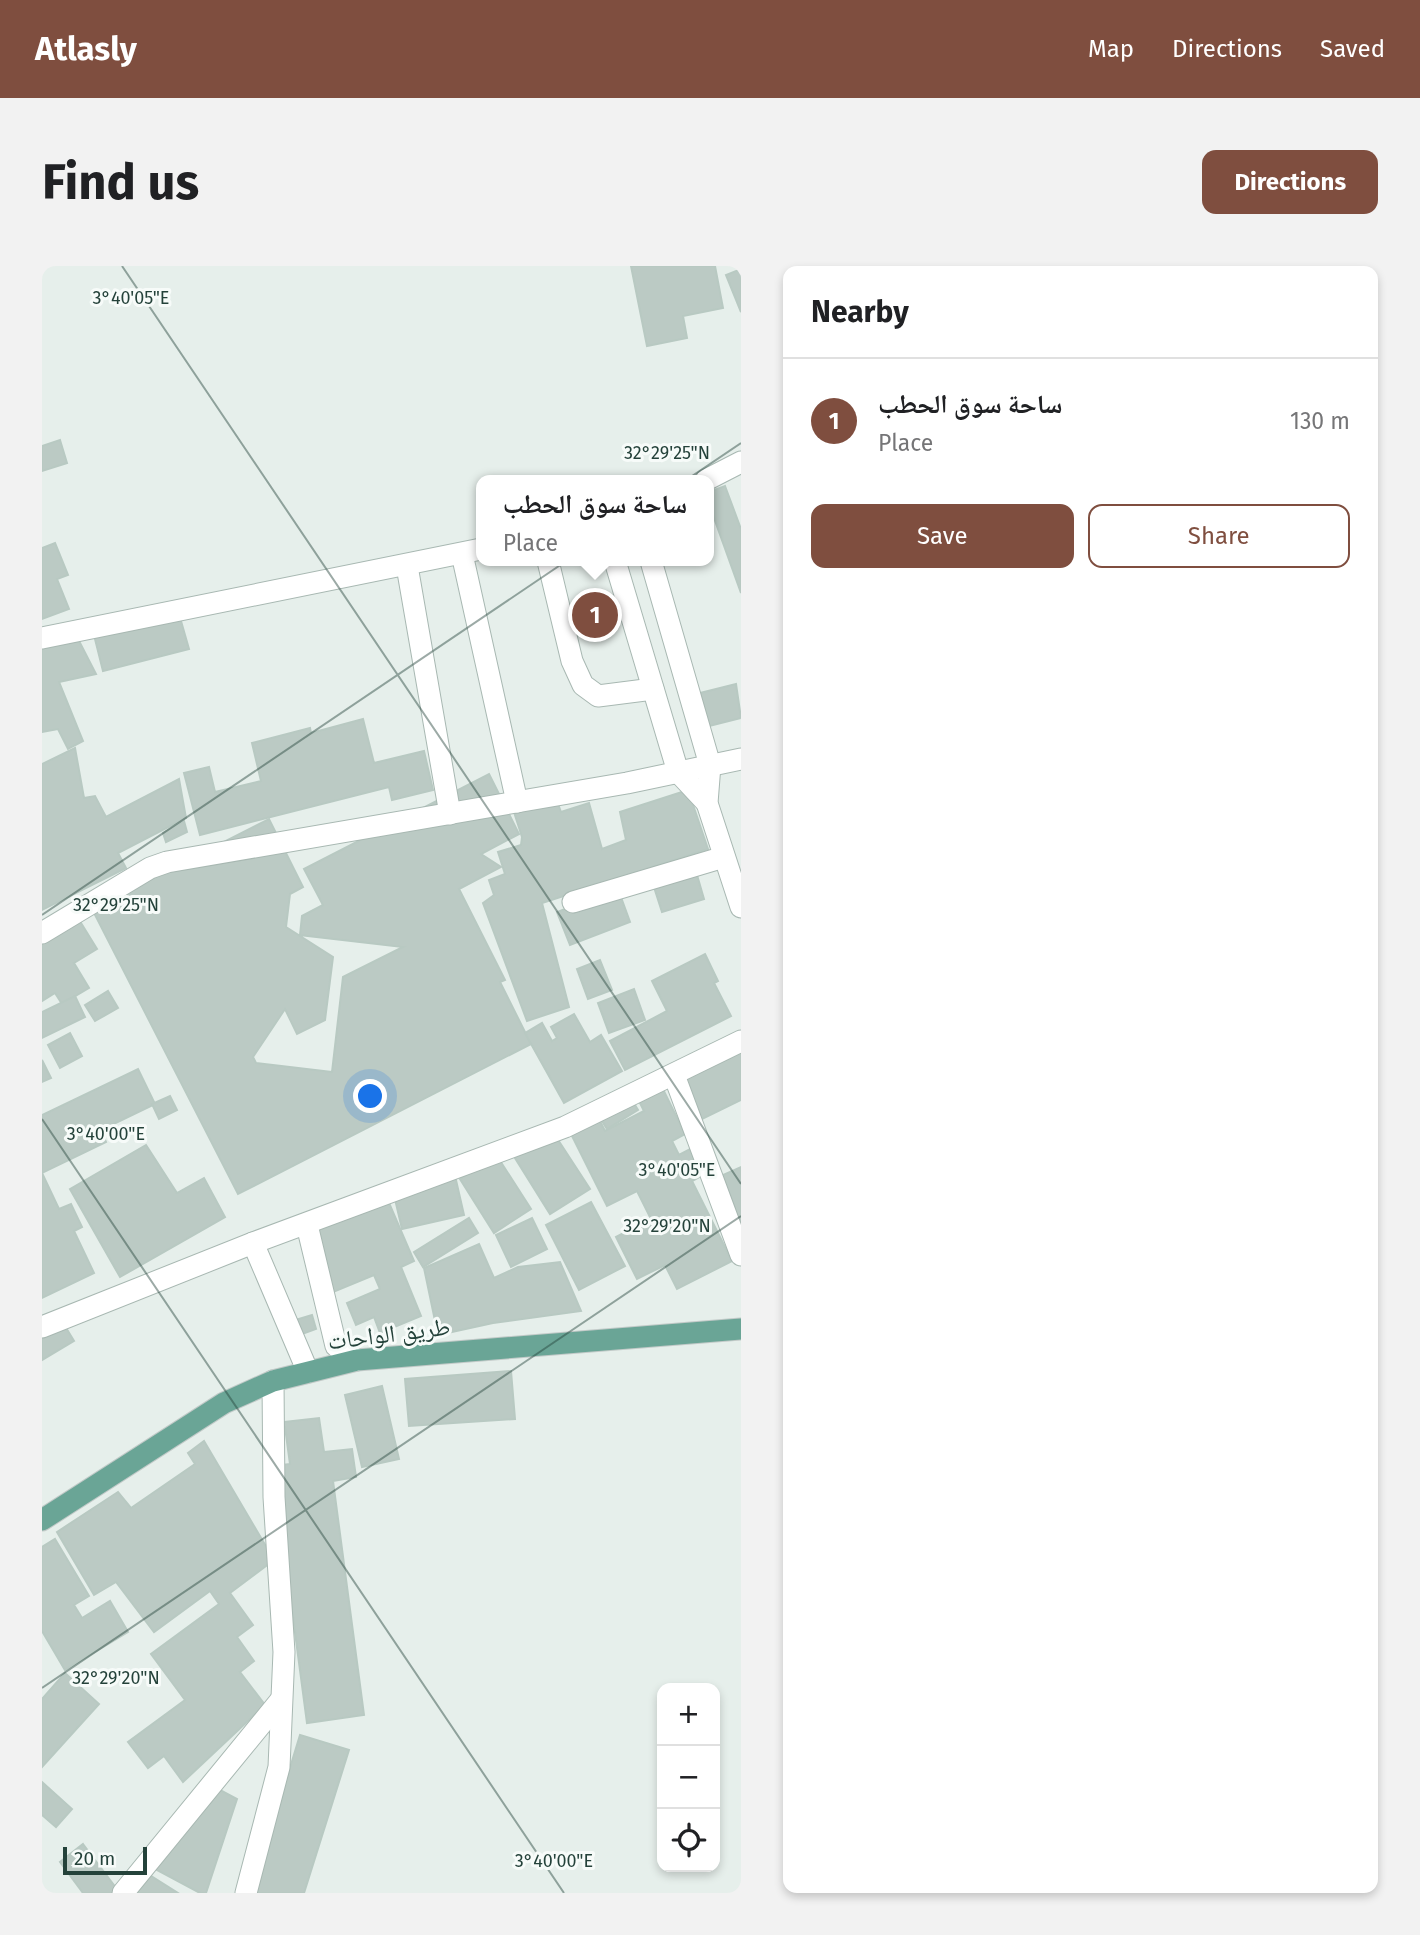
<!DOCTYPE html>
<html lang="en">
<head>
<meta charset="utf-8">
<style>
	body { margin:0; font-family:"Fira Sans","Noto Naskh Arabic",sans-serif; background:#f2f2f2; color:#202124 }
	.controls { position:absolute; right:21px; bottom:21px; display:grid; overflow:hidden; border-radius:14px; box-shadow:0 4px 10px #0003 }
	.controls button { width:63px; height:63px; display:grid; place-items:center; padding:0; border:0; border-bottom:2px solid #e0e0e0; background:#fff; color:#202124; font:35px sans-serif }
	.scale { position:absolute; left:21px; bottom:18px; width:84px; box-sizing:border-box; padding-left:7px; border:4px solid #24423a; border-top:0; font-size:19px; line-height:24px; white-space:nowrap; color:#24423a; -webkit-text-stroke:5px #f7fbf9; paint-order:stroke }
	.you { position:absolute; left:329px; top:831px; width:24px; height:24px; margin:-18px; border:5px solid #fff; border-radius:50%; background:#1a73e8; box-shadow:0 0 0 10px #1a73e833 }
	.badge { display:grid; place-items:center; width:46px; height:46px; border-radius:50%; background:#7f4e3f; color:#fff; font-size:23px; font-weight:700 }
	.pin { position:absolute; translate:-50% -50%; border:4px solid #fff; box-shadow:0 2px 7px #0006 }
	.popup { position:absolute; left:434px; top:209px; width:238px; height:91px; box-sizing:border-box; display:grid; place-content:center; border-radius:14px; background:#fff; filter:drop-shadow(0 2px 5px #0005); font-size:23px; white-space:nowrap; color:#757577 }
	.popup b { font-size:26px; color:#202124 }
	.popup::after { content:''; position:absolute; left:50%; top:100%; margin-left:-14px; border:14px solid transparent; border-top-color:#fff }
	.list { margin:0; padding:0; list-style:none }
	h2 { display:flex; justify-content:space-between; align-items:center; height:91px; margin:0; padding:0 28px; font-size:30px }
	h2 small { font-size:23px; font-weight:400; color:#757577 }
	.list li { display:grid; grid-template-columns:46px 1fr auto; gap:21px; align-items:center; box-sizing:border-box; height:126px; padding:0 28px; border-top:2px solid #e0e0e0 }
	.list b { display:block; font-size:26px; white-space:nowrap }
	.list p { margin:0; font-size:23px; white-space:nowrap; color:#757577 }
	.list em { font-size:23px; font-style:normal; color:#757577 }
	.actions { display:flex; gap:14px; padding:21px 28px }
	.actions a { flex:1; padding:16px 0; border:2px solid #7f4e3f; border-radius:14px; text-align:center; font-size:24px; color:#7f4e3f }
	.actions .main { background:#7f4e3f; color:#fff }
	.icon { flex:none; width:38px; height:38px; fill:none; stroke:currentColor; stroke-width:2; stroke-linecap:round; stroke-linejoin:round }
	.map { position:relative; flex:none; width:699px; height:1627px; overflow:hidden; border-radius:14px }
	header { display:flex; align-items:center; gap:42px; box-sizing:border-box; height:98px; padding:0 35px; background:#7f4e3f; color:#fff }
	header strong { font-size:33px }
	nav { display:flex; gap:38px; margin-inline-start:auto; font-size:24px }
	.intro { display:flex; align-items:center; justify-content:space-between; box-sizing:border-box; height:168px; padding:0 42px }
	h1 { margin:0; font-size:49px }
	.button { padding:18px 32px; border-radius:14px; background:#7f4e3f; color:#fff; font-size:24px; font-weight:700 }
	main { display:flex; gap:42px; padding:0 42px }
	aside { flex:1; background:#fff; border-radius:14px; box-shadow:0 4px 10px #0003 }
	.map>svg:first-child { display:block }
	.building { fill:#bbcac4; stroke:#b8c9c2; stroke-width:2 }
	.lines { fill:none; stroke-linecap:round; stroke-linejoin:round }
	.minor-casing { stroke:#a8b8b2; stroke-width:23 }
	.major-casing { stroke:#c2cac8; stroke-width:23 }
	.minor { stroke:#fff; stroke-width:21 }
	.major { stroke:#6aa596; stroke-width:21 }
	.ticks { fill:none; stroke:#24423a; stroke-width:2; stroke-opacity:0.45 }
	.labels { text-anchor:middle; dominant-baseline:central; stroke-width:6; stroke-linejoin:round; paint-order:stroke }
	.street-label { font-size:24px; fill:#24423a; stroke:#f7fbf9 }
	.ticks-label { font-size:18px; text-anchor:middle; fill:#24423a; stroke:#f7fbf9; stroke-width:6; stroke-linejoin:round; paint-order:stroke }
</style>
</head>
<body>
<header>
<strong>Atlasly</strong>
<nav><a>Map</a><a>Directions</a><a>Saved</a></nav>
</header>
<div class="intro"><h1>Find us</h1><a class="button">Directions</a></div>
<main>
<div class="map">
<svg width="699" height="1627" viewBox="0 0 699 1627">
	<rect width="100%" height="100%" fill="#e6efeb"/>
	<!-- building -->
	<g class="building">
		<path d="M 589,0 L 673,0 L 681,42 L 641,50 L 645,72 L 605,80 Z"/>
		<path d="M 699,3 L 699,46 L 684,9 Z"/>
		<path d="M 18,174 L 25,197 L 0,205 L 0,180 Z"/>
		<path d="M 683,220 L 699,263 L 699,327 L 667,238 L 667,226 Z"/>
		<path d="M 13,277 L 26,309 L 15,313 L 27,343 L 0,353 L 0,282 Z"/>
		<path d="M 137,348 L 147,383 L 61,405 L 52,369 Z"/>
		<path d="M 36,373 L 54,408 L 17,416 L 41,475 L 26,483 L 16,463 L 0,466 L 0,379 Z"/>
		<path d="M 694,418 L 699,452 L 667,460 L 658,427 Z"/>
		<path d="M 321,453 L 332,497 L 382,485 L 391,524 L 350,534 L 347,521 L 158,569 L 142,507 L 167,501 L 173,526 L 219,515 L 210,477 L 268,462 L 269,467 Z"/>
		<path d="M 33,482 L 42,532 L 53,530 L 64,551 L 137,513 L 144,552 L 76,587 L 84,602 L 0,644 L 0,498 Z"/>
		<path d="M 447,508 L 477,568 L 439,588 L 459,601 L 417,623 L 463,714 L 458,716 L 489,778 L 196,928 L 50,643 L 227,553 L 261,621 L 248,628 L 244,661 L 291,691 L 283,754 L 255,768 L 243,743 L 211,791 L 214,797 L 290,806 L 301,711 L 361,681 L 258,669 L 260,650 L 281,639 L 262,603 Z"/>
		<path d="M 646,524 L 666,583 L 500,637 L 527,741 L 485,755 L 441,637 L 452,629 L 447,614 L 463,608 L 456,586 L 479,579 L 480,571 L 471,543 L 513,530 L 519,546 L 547,537 L 560,583 L 584,574 L 578,546 Z"/>
		<path d="M 142,555 L 145,566 L 124,576 L 121,567 Z"/>
		<path d="M 653,602 L 662,633 L 620,646 L 610,615 Z"/>
		<path d="M 576,623 L 588,656 L 528,679 L 515,646 Z"/>
		<path d="M 31,644 L 55,683 L 32,697 L 47,722 L 20,738 L 13,727 L 0,735 L 0,663 Z"/>
		<path d="M 663,688 L 676,715 L 672,717 L 689,750 L 583,804 L 568,775 L 625,745 L 610,715 Z"/>
		<path d="M 558,694 L 570,724 L 546,733 L 535,703 Z"/>
		<path d="M 592,723 L 603,754 L 567,767 L 556,737 Z"/>
		<path d="M 66,725 L 76,742 L 53,755 L 43,739 Z"/>
		<path d="M 33,730 L 43,751 L 0,772 L 0,746 Z"/>
		<path d="M 532,748 L 548,776 L 559,769 L 580,805 L 522,837 L 483,767 L 500,757 L 510,775 L 515,772 L 509,761 Z"/>
		<path d="M 28,767 L 40,790 L 18,802 L 6,779 Z"/>
		<path d="M 699,786 L 699,834 L 654,856 L 628,803 Z"/>
		<path d="M 0,794 L 9,812 L 0,816 Z"/>
		<path d="M 96,803 L 113,838 L 59,864 L 64,876 L 0,907 L 0,849 Z"/>
		<path d="M 614,809 L 643,868 L 630,875 L 637,889 L 648,883 L 661,909 L 650,915 L 690,995 L 635,1023 L 623,999 L 595,1013 L 574,971 L 609,953 L 595,925 L 565,940 L 523,856 L 551,841 L 563,865 L 602,845 L 590,821 Z"/>
		<path d="M 585,826 L 596,844 L 565,863 L 554,845 Z"/>
		<path d="M 128,830 L 135,844 L 117,853 L 110,838 Z"/>
		<path d="M 507,860 L 548,923 L 508,948 L 468,884 Z"/>
		<path d="M 104,879 L 135,927 L 162,912 L 183,951 L 78,1011 L 28,923 Z"/>
		<path d="M 455,890 L 489,943 L 452,967 L 418,913 Z"/>
		<path d="M 411,901 L 422,949 L 360,963 L 349,916 Z"/>
		<path d="M 699,901 L 699,973 L 672,913 Z"/>
		<path d="M 0,907 L 17,943 L 29,938 L 40,961 L 32,965 L 52,1007 L 0,1032 Z"/>
		<path d="M 341,923 L 372,995 L 359,1001 L 379,1050 L 338,1067 L 332,1051 L 314,1059 L 305,1037 L 338,1023 L 332,1009 L 284,1029 L 266,959 Z"/>
		<path d="M 549,936 L 583,1000 L 537,1024 L 504,959 Z"/>
		<path d="M 427,952 L 436,967 L 381,1001 L 372,986 Z"/>
		<path d="M 490,952 L 505,983 L 469,1001 L 454,969 Z"/>
		<path d="M 437,978 L 452,1012 L 476,1001 L 518,996 L 539,1045 L 451,1057 L 396,1069 L 382,1002 Z"/>
		<path d="M 15,1047 L 32,1075 L 0,1094 L 0,1057 Z"/>
		<path d="M 270,1049 L 274,1063 L 252,1071 L 247,1056 Z"/>
		<path d="M 469,1105 L 473,1153 L 367,1160 L 363,1113 Z"/>
		<path d="M 340,1120 L 357,1193 L 320,1201 L 303,1129 Z"/>
		<path d="M 277,1152 L 282,1186 L 310,1183 L 314,1211 L 291,1215 L 322,1449 L 265,1457 L 231,1200 L 248,1198 L 243,1161 L 233,1162 L 232,1157 Z"/>
		<path d="M 162,1175 L 232,1294 L 188,1327 L 211,1359 L 195,1371 L 212,1395 L 198,1406 L 223,1439 L 141,1516 L 122,1490 L 106,1502 L 86,1476 L 143,1434 L 109,1388 L 177,1338 L 168,1325 L 112,1366 L 74,1316 L 52,1329 L 15,1266 L 76,1226 L 89,1242 L 153,1198 L 146,1187 Z"/>
		<path d="M 13,1273 L 47,1330 L 32,1339 L 40,1352 L 68,1335 L 86,1366 L 23,1404 L 0,1365 L 0,1281 Z"/>
		<path d="M 23,1407 L 57,1438 L 0,1501 L 0,1433 Z"/>
		<path d="M 258,1469 L 307,1484 L 262,1627 L 210,1627 Z"/>
		<path d="M 0,1516 L 30,1543 L 14,1561 L 0,1549 Z"/>
		<path d="M 176,1523 L 195,1533 L 164,1627 L 158,1627 L 113,1603 Z"/>
		<path d="M 41,1578 L 77,1626 L 76,1627 L 41,1627 L 18,1596 Z"/>
		<path d="M 106,1608 L 136,1627 L 90,1627 Z"/>
	</g>
	<g class="lines">
		<defs>
			<g id="minor">
				<path d="M 664,214 L 699,196"/>
				<path d="M 420,288 L 475,536"/>
				<path d="M 506,295 L 530,395 L 541,419 L 556,430 L 611,423"/>
				<path d="M 573,295 L 636,506 L 665,537"/>
				<path d="M 609,295 L 668,499 L 665,537 L 699,641"/>
				<path d="M 365,300 L 408,548"/>
				<path d="M 0,372 L 439,283"/>
				<path d="M 531,636 L 682,591"/>
				<path d="M 0,667 L 108,602 L 125,596 L 585,517 L 699,493"/>
				<path d="M 632,809 L 699,989"/>
				<path d="M 265,959 L 294,1080 L 315,1094"/>
				<path d="M 211,977 L 266,1106"/>
				<path d="M 0,1061 L 211,977 L 523,861 L 699,775"/>
				<path d="M 81,1627 L 238,1435"/>
				<path d="M 204,1627 L 237,1501 L 242,1386 L 232,1231 L 231,1115"/>
			</g>
			<path id="major" d="M 0,1254 L 182,1137 L 231,1115 L 315,1094 L 699,1063"/>
		</defs>
		<!-- minor casing -->
		<use href="#minor" class="minor-casing"/>
		<!-- major casing -->
		<use href="#major" class="major-casing"/>
		<!-- minor -->
		<use href="#minor" class="minor"/>
		<!-- major -->
		<use href="#major" class="major"/>
	</g>
	<!-- ticks -->
	<path class="ticks" d="M 80,0 L 699,918M 0,649 L 699,177M 0,853 L 522,1627M 0,1422 L 699,950"/>
	<g class="labels">
		<!-- street labels -->
		<g class="street-label">
			<text transform="translate(347 1068) rotate(-7)">طريق الواحات</text>
		</g>
	</g>
	<g class="ticks-label">
		<text x="89" y="38">3°40'05"E</text>
		<text x="625" y="193">32°29'25"N</text>
		<text x="74" y="645">32°29'25"N</text>
		<text x="64" y="874">3°40'00"E</text>
		<text x="635" y="910">3°40'05"E</text>
		<text x="625" y="966">32°29'20"N</text>
		<text x="74" y="1418">32°29'20"N</text>
		<text x="512" y="1601">3°40'00"E</text>
	</g>
</svg>
<div class="controls">
<button>+</button>
<button>−</button>
<button><svg class="icon" aria-label="locate" viewBox="0 0 24 24"><circle cx="12" cy="12" r="6"/><path d="M12 2v4M12 18v4M2 12h4M18 12h4"/></svg></button>
</div>
<div class="scale">20 m</div>
<div class="you"></div>
<div class="pin badge" style="left:553px;top:349px">1</div>
<div class="popup"><b>ساحة سوق الحطب</b>Place</div>
</div>
<aside>
<h2>Nearby<small></small></h2>
<ul class="list">
<li><span class="badge">1</span><div><b>ساحة سوق الحطب</b><p>Place</p></div><em>130 m</em></li>
</ul>
<div class="actions"><a class="main">Save</a><a>Share</a></div>
</aside>
</main>
</body>
</html>
